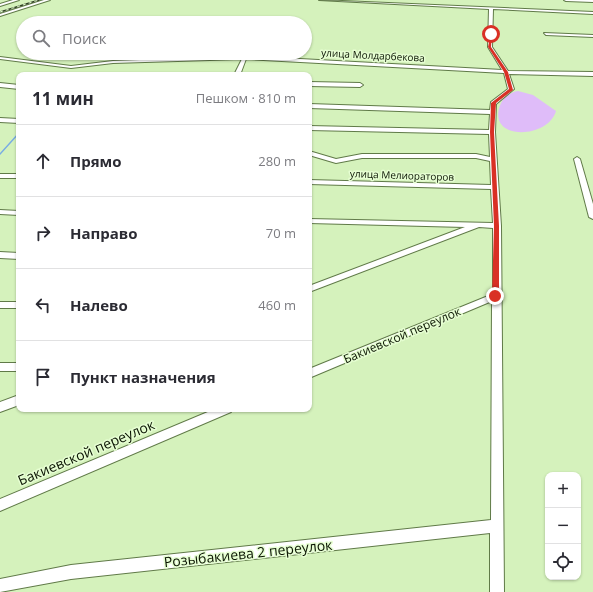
<!DOCTYPE html>
<html lang="ru">
<head>
<meta charset="utf-8">
<style>
	body { margin:0; font-family:"Open Sans",sans-serif; background:#f7f7f7; color:#2b2b33 }
	.controls { position:absolute; right:12px; bottom:12px; display:grid; overflow:hidden; border-radius:8px; box-shadow:0 1px 3px #0004 }
	.controls button { width:36px; height:36px; display:grid; place-items:center; padding:0; border:0; border-bottom:1px solid #e1e1e2; background:#fff; color:#2b2b33; font:20px sans-serif }
	.stop { position:absolute; width:12px; height:12px; margin:-9px; border:3px solid #d93025; border-radius:50%; background:#fff }
	.stop.end { background:#d93025; border-color:#fff; box-shadow:0 1px 4px #0008 }
	.list { margin:0; padding:0; list-style:none }
	h2 { display:flex; justify-content:space-between; align-items:center; height:52px; margin:0; padding:0 16px; font-size:17px }
	h2 small { font-size:13px; font-weight:400; color:#7c7c81 }
	.list li { display:grid; grid-template-columns:26px 1fr auto; gap:12px; align-items:center; box-sizing:border-box; height:72px; padding:0 16px; border-top:1px solid #e1e1e2 }
	.list b { display:block; font-size:15px; white-space:nowrap }
	.list em { font-size:13px; font-style:normal; color:#7c7c81 }
	.icon { flex:none; width:22px; height:22px; fill:none; stroke:currentColor; stroke-width:2; stroke-linecap:round; stroke-linejoin:round }
	.map { position:relative; flex:none; width:593px; height:592px; overflow:hidden }
	.search { position:absolute; background:#fff; box-shadow:0 1px 3px #0004; left:16px; top:16px; width:296px; height:44px; display:flex; align-items:center; gap:10px; box-sizing:border-box; padding:0 14px; border-radius:22px; color:#7c7c81; font-size:15px }
	.panel { position:absolute; background:#fff; box-shadow:0 1px 3px #0004; left:16px; top:72px; width:296px; height:340px; border-radius:8px }
	.map>svg:first-child { display:block }
	.green { fill:#dfbcf9 }
	.lines { fill:none; stroke-linecap:round; stroke-linejoin:round }
	.stream { stroke:#78ace4; stroke-width:1.5 }
	.minor-casing { stroke:#607a48; stroke-width:2 }
	.minor { fill:#fff; fill-rule:evenodd }
	.rail-casing { stroke:#2f3d24; stroke-width:1.5 }
	.rail { stroke:#e6fed2; stroke-width:1; stroke-dasharray:3; stroke-linecap:butt }
	.route { fill:#d93025 }
	.labels { text-anchor:middle; dominant-baseline:central; stroke-width:3; stroke-linejoin:round; paint-order:stroke }
	.far-street-label { font-size:10px; fill:#0a1402; stroke:#e6fed2 }
	.street-label { font-size:12px; fill:#0a1402; stroke:#e6fed2 }
	.near-street-label { font-size:14px; fill:#0a1402; stroke:#e6fed2 }
</style>
</head>
<body>
<div class="map">
<svg width="593" height="592" viewBox="0 0 593 592">
	<rect width="100%" height="100%" fill="#d5f2bc"/>
	<!-- green -->
	<path class="green" d="M 518,91 L 533,95 L 556,111 C 548,140 484,141 501,103 C 504,97 511,92 518,91 Z"/>
	<g class="lines">
		<!-- stream -->
		<path class="stream" d="M 0,154 L 19,133"/>
		<defs>
			<g id="minor">
				<path d="M 13,0 L 19,0 L 0,6 L 0,4 Z"/>
				<path d="M 44,0 L 50,0 L 0,16 L 0,14 Z"/>
				<path d="M 319,0 L 593,12 L 593,14 L 493,9 L 492,47 L 508,71 L 593,72 L 593,76 L 509,74 L 514,89 L 496,104 L 495,132 L 501,226 L 504,592 L 490,592 L 490,533 L 71,579 L 0,592 L 0,579 L 71,565 L 491,520 L 492,301 L 309,378 L 309,369 L 493,294 L 493,228 L 479,227 L 309,292 L 309,286 L 465,227 L 309,223 L 309,219 L 493,223 L 491,189 L 309,184 L 309,180 L 491,185 L 490,161 L 476,158 L 362,158 L 336,163 L 309,155 L 309,151 L 336,159 L 362,154 L 476,154 L 490,157 L 489,134 L 309,130 L 309,126 L 489,130 L 490,114 L 309,108 L 309,104 L 490,110 L 491,102 L 508,89 L 504,73 L 246,59 L 240,75 L 234,75 L 242,59 L 113,63 L 71,68 L 0,59 L 0,57 L 71,66 L 113,61 L 245,56 L 502,70 L 488,47 L 489,9 Z"/>
				<path d="M 564,0 L 593,0 L 593,2 L 566,1 Z"/>
				<path d="M 544,33 L 593,35 L 593,37 L 546,35 Z"/>
				<path d="M 309,82 L 360,83 L 363,85 L 360,87 L 309,86 Z"/>
				<path d="M 0,83 L 19,85 L 19,89 L 0,87 Z"/>
				<path d="M 0,118 L 19,119 L 19,123 L 0,122 Z"/>
				<path d="M 577,157 L 580,159 L 593,204 L 593,219 L 589,217 L 574,159 Z"/>
				<rect x="0" y="174" width="19" height="4"/>
				<path d="M 0,210 L 19,211 L 19,215 L 0,214 Z"/>
				<path d="M 0,252 L 19,253 L 19,259 L 0,258 Z"/>
				<rect x="0" y="302" width="19" height="6"/>
				<rect x="0" y="363" width="19" height="8"/>
				<path d="M 19,395 L 19,405 L 0,412 L 0,402 Z"/>
				<path d="M 215,409 L 232,409 L 231,412 L 0,511 L 0,499 Z"/>
			</g>
		</defs>
		<!-- minor casing -->
		<use href="#minor" class="minor-casing"/>
		<!-- minor -->
		<use href="#minor" class="minor"/>
		<defs>
			<path id="rail" d="M 0,12 L 39,0"/>
		</defs>
		<!-- rail casing -->
		<use href="#rail" class="rail-casing"/>
		<!-- rail -->
		<use href="#rail" class="rail"/>
	</g>
	<!-- route -->
	<path class="route" d="M 491,33 L 492,34 L 491,47 L 508,72 L 513,90 L 496,103 L 494,132 L 499,226 L 499,296 L 495,298 L 492,296 L 494,226 L 490,132 L 491,103 L 509,89 L 504,72 L 488,47 Z"/>
	<g class="labels">
		<!-- far-street labels -->
		<g class="far-street-label">
			<text transform="translate(373 55) rotate(3)">улица Молдарбекова</text>
			<text transform="translate(402 175) rotate(2)">улица Мелиораторов</text>
		</g>
		<!-- street labels -->
		<g class="street-label">
			<text transform="translate(402 335) rotate(-23)">Бакиевской переулок</text>
		</g>
		<!-- near-street labels -->
		<g class="near-street-label">
			<text transform="translate(86 452) rotate(-23)">Бакиевской переулок</text>
			<text transform="translate(248 553) rotate(-6)">Розыбакиева 2 переулок</text>
		</g>
	</g>
</svg>
<div class="controls">
<button>+</button>
<button>−</button>
<button><svg class="icon" aria-label="locate" viewBox="0 0 24 24"><circle cx="12" cy="12" r="6"/><path d="M12 2v4M12 18v4M2 12h4M18 12h4"/></svg></button>
</div>
<div class="stop" style="left:491px;top:34px"></div>
<div class="stop end" style="left:495px;top:296px"></div>
<div class="search"><svg class="icon" aria-label="search" viewBox="0 0 24 24"><circle cx="10" cy="10" r="6"/><path d="M15 15l6 6"/></svg>Поиск</div>
<section class="panel">
<h2>11 мин<small>Пешком · 810 m</small></h2>
<ul class="list">
<li><svg class="icon" aria-label="ahead" viewBox="0 0 24 24"><path d="M12 20V5M6 11l6-6 6 6"/></svg><div><b>Прямо</b></div><em>280 m</em></li>
<li><svg class="icon" aria-label="right" viewBox="0 0 24 24"><path d="M7 20v-9h11M14 6l5 5-5 5"/></svg><div><b>Направо</b></div><em>70 m</em></li>
<li><svg class="icon" aria-label="left" viewBox="0 0 24 24"><path d="M17 20v-9H6M10 6l-5 5 5 5"/></svg><div><b>Налево</b></div><em>460 m</em></li>
<li><svg class="icon" aria-label="arrive" viewBox="0 0 24 24"><path d="M6 21V4h12l-3 4 3 4H6"/></svg><div><b>Пункт назначения</b></div></li>
</ul>
</section>
</div>
</body>
</html>
